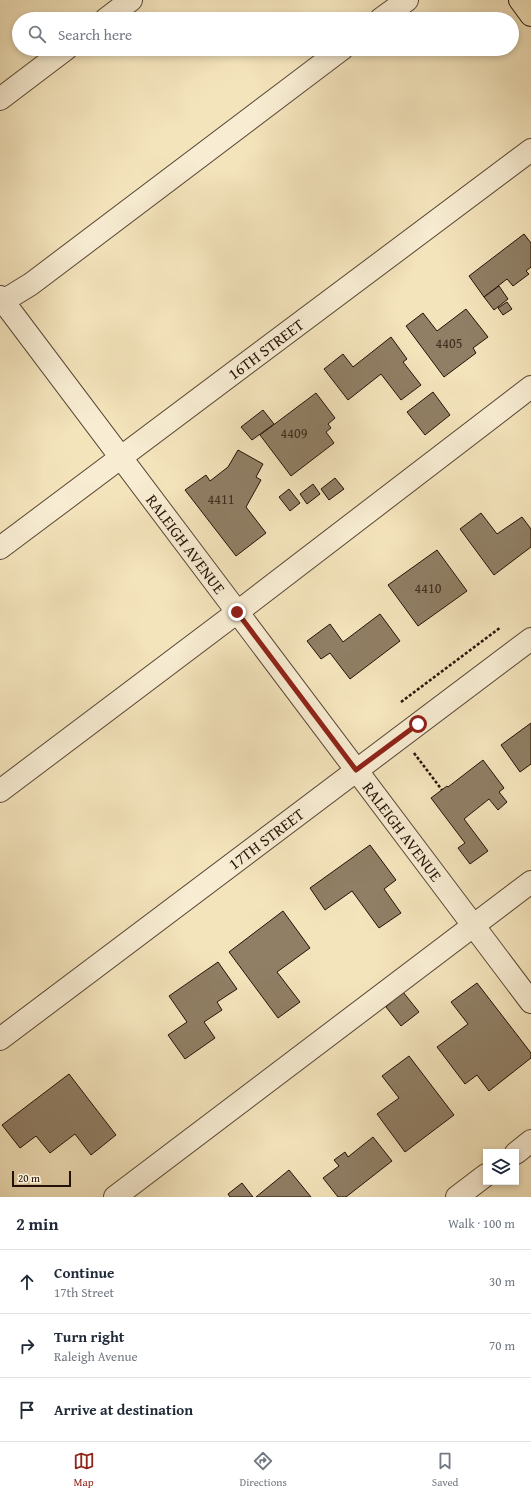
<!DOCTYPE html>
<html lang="en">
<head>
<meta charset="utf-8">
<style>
	body { margin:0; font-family:"Gentium Book Plus",serif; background:#f6f6f7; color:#1f2937 }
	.controls { position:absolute; right:12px; bottom:12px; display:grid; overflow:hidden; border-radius:0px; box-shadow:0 2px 6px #0003 }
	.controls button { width:36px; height:36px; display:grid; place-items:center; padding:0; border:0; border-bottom:1px solid #e0e1e3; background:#fff; color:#1f2937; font:20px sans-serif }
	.scale { position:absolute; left:12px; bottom:10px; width:59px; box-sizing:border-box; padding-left:4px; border:2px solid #241107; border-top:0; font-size:11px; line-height:14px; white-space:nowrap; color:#241107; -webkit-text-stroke:3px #f8edd3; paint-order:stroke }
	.stop { position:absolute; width:12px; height:12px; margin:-9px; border:3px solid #8f2418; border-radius:50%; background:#fff }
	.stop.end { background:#8f2418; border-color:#fff; box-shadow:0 1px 4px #0008 }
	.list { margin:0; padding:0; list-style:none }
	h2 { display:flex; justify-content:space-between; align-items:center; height:52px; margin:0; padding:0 16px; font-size:17px }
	h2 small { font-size:13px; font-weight:400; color:#747a83 }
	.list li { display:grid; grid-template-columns:26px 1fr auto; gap:12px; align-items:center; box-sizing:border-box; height:64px; padding:0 16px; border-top:1px solid #e0e1e3 }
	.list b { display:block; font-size:15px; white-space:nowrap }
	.list p { margin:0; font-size:13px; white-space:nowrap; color:#747a83 }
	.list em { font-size:13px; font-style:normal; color:#747a83 }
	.icon { flex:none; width:22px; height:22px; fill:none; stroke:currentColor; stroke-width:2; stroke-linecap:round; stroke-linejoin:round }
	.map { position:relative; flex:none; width:531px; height:1197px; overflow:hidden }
	.search { position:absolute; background:#fff; box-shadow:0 2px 6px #0003; left:12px; right:12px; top:12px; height:44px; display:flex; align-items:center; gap:10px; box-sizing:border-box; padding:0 14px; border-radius:22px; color:#747a83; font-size:15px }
	.sheet { height:244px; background:#fff }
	nav { display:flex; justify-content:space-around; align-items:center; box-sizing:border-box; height:56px; border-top:1px solid #e0e1e3; background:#fff; font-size:11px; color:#747a83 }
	nav a { display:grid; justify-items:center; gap:2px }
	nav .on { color:#8f2418 }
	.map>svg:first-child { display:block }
	.building { fill:#907f65; stroke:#241107 }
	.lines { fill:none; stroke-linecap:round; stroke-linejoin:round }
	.minor-casing { stroke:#584634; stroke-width:24 }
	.major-casing { stroke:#241107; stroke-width:24 }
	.path { stroke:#241107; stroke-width:2.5; stroke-dasharray:3 2; stroke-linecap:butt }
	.minor { stroke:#f8edd3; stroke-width:22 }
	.major { stroke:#f4e4bc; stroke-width:22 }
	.route { stroke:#8f2418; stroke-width:5 }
	.labels { text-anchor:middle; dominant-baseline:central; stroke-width:3; stroke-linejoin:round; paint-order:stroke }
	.number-label { font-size:14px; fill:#3f2c1e }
	.street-label { font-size:16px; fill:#241107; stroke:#f8edd3 }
</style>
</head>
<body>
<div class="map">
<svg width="531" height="1197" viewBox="0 0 531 1197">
	<rect width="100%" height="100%" fill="#f4e4bc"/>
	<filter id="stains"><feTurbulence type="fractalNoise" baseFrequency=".005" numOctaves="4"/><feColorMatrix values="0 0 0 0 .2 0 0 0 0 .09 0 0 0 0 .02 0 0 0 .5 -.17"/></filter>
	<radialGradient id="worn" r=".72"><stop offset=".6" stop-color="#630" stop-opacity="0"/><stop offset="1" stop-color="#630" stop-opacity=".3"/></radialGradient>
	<!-- building -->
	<g class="building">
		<path d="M 524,234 L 531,243 L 531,267 L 526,271 L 529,274 L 513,286 L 507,279 L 484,297 L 469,276 Z"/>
		<path d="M 499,286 L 508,299 L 494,310 L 484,297 Z"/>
		<path d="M 507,302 L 512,309 L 503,315 L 498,308 Z"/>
		<path d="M 466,309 L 488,337 L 473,348 L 476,353 L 444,377 L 406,326 L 423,313 L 437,331 Z"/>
		<path d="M 391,337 L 407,359 L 403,362 L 421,385 L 401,400 L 381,374 L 348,400 L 324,369 L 343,354 L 353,367 Z"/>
		<path d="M 433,392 L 450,415 L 425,435 L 407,412 Z"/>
		<path d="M 316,393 L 335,418 L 328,424 L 331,428 L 326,432 L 334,443 L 291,476 L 260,435 Z"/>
		<path d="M 263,410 L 274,424 L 252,440 L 241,427 Z"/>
		<path d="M 238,450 L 263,464 L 256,477 L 261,480 L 246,507 L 266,533 L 236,556 L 185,490 L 206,475 L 210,481 L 228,467 Z"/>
		<path d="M 335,478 L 344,489 L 329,500 L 321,489 Z"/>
		<path d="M 313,484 L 320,494 L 307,504 L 300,494 Z"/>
		<path d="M 289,489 L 300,503 L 290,511 L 279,497 Z"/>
		<path d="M 481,513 L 497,534 L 522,517 L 531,529 L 531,547 L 494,575 L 460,529 Z"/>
		<path d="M 437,550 L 467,591 L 418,626 L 388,585 Z"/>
		<path d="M 380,614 L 400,641 L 350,679 L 330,653 L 321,659 L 307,641 L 330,624 L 343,642 Z"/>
		<path d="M 531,723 L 531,764 L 520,772 L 501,745 Z"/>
		<path d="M 483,760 L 504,788 L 499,792 L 507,802 L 498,810 L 489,799 L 464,819 L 488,851 L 470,864 L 458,848 L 465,843 L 431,798 L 447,786 L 448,787 Z"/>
		<path d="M 370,845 L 396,880 L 384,889 L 401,913 L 379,928 L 352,891 L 325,910 L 310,888 Z"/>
		<path d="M 283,911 L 310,948 L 277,972 L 300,1002 L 278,1018 L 229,952 Z"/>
		<path d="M 218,962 L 237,989 L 217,1002 L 222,1010 L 204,1022 L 215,1038 L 185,1059 L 168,1035 L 187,1022 L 169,996 Z"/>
		<path d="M 477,983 L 531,1053 L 531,1058 L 489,1091 L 477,1075 L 465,1084 L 437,1047 L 468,1024 L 451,1002 Z"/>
		<path d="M 403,992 L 419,1012 L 401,1026 L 386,1007 Z"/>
		<path d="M 409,1056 L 454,1115 L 405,1152 L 377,1114 L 399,1098 L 382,1076 Z"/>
		<path d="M 69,1074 L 116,1135 L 91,1155 L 75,1134 L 50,1153 L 36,1136 L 20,1148 L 2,1125 Z"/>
		<path d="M 373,1137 L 392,1161 L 346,1197 L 338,1197 L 323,1178 L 339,1166 L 334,1160 L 345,1152 L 348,1157 Z"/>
		<path d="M 289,1170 L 311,1197 L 256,1197 Z"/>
		<path d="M 242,1183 L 253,1197 L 230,1197 L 228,1194 Z"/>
	</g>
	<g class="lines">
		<defs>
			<g id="minor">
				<path d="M 106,19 L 131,0"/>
				<path d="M 381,19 L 407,0"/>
				<path d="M 0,99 L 66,49"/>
				<path id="s1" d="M 0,297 L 531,1002"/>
				<path d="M 0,303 L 31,284 L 342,49"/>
				<path id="s2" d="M 0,548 L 531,150"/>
				<path d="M 0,791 L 248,604 L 531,387"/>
				<path id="s3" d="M 0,1039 L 531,639"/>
				<path d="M 516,1153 L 531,1141"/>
				<path d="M 115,1197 L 531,882"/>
				<path d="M 457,1197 L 486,1175"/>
			</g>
			<path id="major" d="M 520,0 L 531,15"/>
		</defs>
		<!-- minor casing -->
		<use href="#minor" class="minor-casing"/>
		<!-- major casing -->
		<use href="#major" class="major-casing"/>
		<!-- path -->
		<g class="path">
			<path d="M 401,702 L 501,627"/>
			<path d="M 414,753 L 442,790"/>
		</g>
		<!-- minor -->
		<use href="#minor" class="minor"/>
		<!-- major -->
		<use href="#major" class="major"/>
	</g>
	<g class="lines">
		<!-- route -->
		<path class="route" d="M 237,612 L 356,770 L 418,724"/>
	</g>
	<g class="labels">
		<!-- number labels -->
		<g class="number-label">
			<text x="449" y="343">4405</text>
			<text x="294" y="433">4409</text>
			<text x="221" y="499">4411</text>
			<text x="428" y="588">4410</text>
		</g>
		<!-- street labels -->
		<g class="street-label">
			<text stroke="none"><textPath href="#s2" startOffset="332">16TH STREET</textPath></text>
			<text stroke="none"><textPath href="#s1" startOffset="309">RALEIGH AVENUE</textPath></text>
			<text stroke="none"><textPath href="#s1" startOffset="669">RALEIGH AVENUE</textPath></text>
			<text stroke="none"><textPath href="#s3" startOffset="333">17TH STREET</textPath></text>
		</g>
	</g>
	<rect width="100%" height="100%" filter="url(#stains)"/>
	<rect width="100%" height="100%" fill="url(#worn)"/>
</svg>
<div class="controls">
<button><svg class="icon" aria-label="layers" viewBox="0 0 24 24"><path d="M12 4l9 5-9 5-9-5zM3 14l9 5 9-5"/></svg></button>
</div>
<div class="scale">20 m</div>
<div class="stop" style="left:418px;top:724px"></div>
<div class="stop end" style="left:237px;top:612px"></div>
<div class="search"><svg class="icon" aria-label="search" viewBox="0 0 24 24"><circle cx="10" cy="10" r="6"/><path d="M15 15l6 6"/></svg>Search here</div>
</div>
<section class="sheet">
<h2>2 min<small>Walk · 100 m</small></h2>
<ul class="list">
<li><svg class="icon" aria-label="ahead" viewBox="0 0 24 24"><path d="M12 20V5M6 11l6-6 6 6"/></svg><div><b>Continue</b><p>17th Street</p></div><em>30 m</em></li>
<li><svg class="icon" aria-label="right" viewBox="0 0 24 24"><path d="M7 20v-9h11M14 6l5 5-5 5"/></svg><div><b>Turn right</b><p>Raleigh Avenue</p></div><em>70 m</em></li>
<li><svg class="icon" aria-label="arrive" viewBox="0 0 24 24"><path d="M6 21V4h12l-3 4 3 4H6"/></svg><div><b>Arrive at destination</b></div></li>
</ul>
</section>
<nav>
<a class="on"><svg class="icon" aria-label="map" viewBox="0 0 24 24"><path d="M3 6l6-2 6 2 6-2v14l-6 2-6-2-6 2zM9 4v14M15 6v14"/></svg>Map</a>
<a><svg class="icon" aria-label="directions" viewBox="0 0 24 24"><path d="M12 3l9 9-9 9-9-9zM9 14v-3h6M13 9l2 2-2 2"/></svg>Directions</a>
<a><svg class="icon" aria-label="saved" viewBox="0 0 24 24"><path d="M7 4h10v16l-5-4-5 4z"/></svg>Saved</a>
</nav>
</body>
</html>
